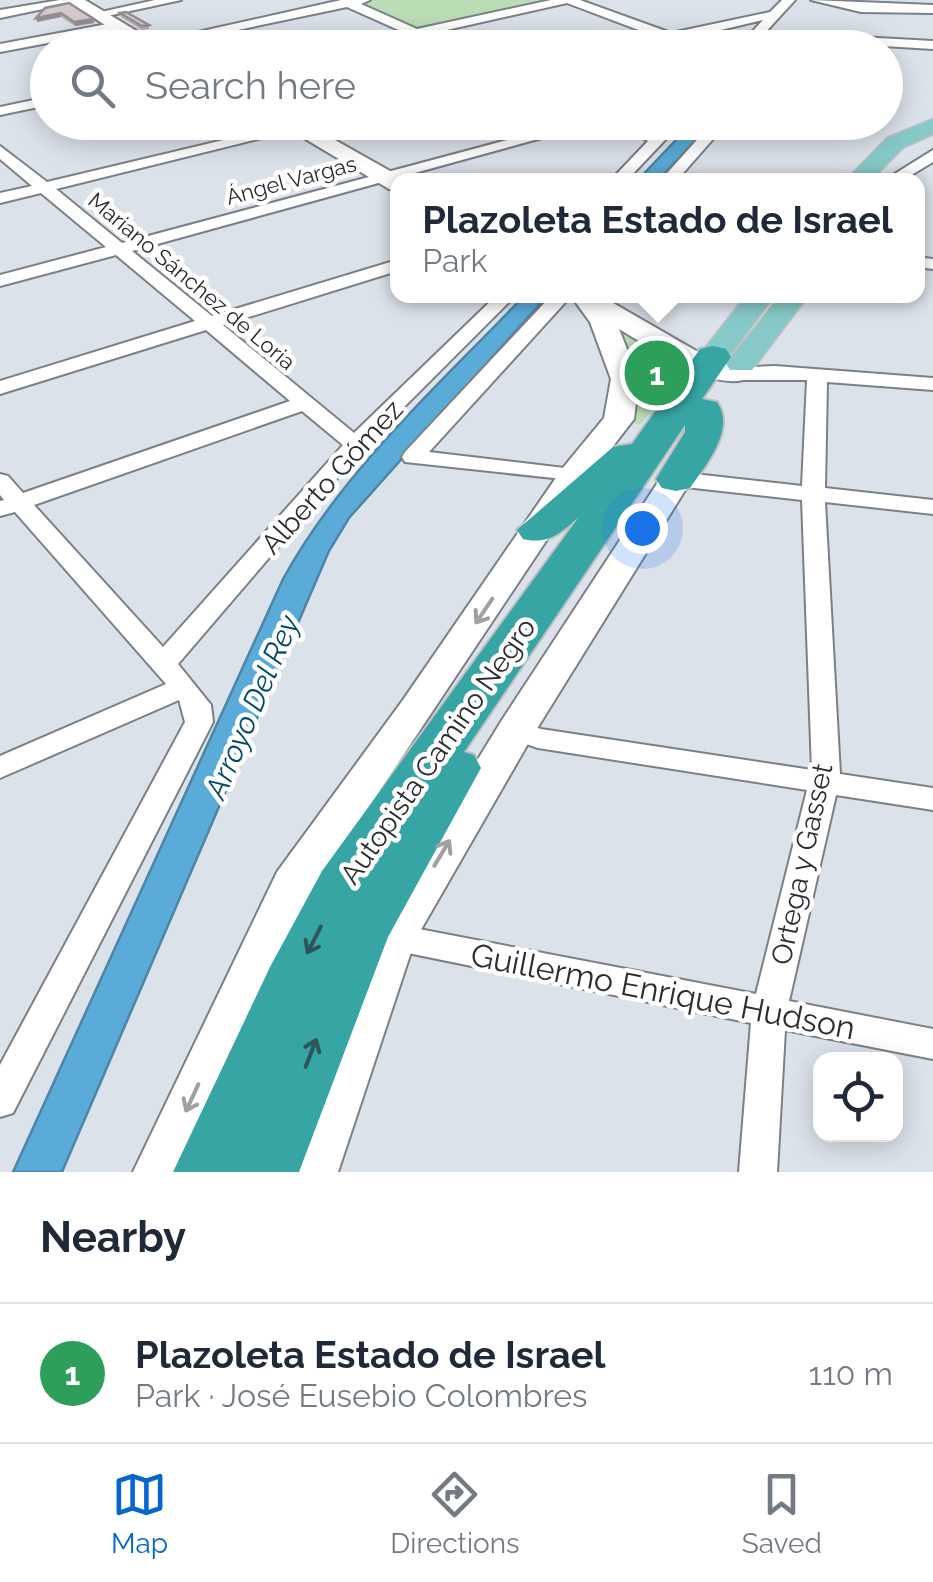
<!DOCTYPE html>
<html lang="en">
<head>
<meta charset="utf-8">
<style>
	body { margin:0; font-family:Raleway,sans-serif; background:#f6f6f7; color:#1f2937 }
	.controls { position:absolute; right:30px; bottom:30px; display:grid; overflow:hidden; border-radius:20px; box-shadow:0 5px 25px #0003 }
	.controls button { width:90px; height:90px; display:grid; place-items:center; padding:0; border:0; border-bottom:2px solid #e0e1e3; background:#fff; color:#1f2937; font:50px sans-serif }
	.you { position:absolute; left:642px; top:528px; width:35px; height:35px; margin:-25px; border:8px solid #fff; border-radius:50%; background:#1a73e8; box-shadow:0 0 0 15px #1a73e833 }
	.badge { display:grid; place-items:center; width:65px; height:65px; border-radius:50%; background:#0665ce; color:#fff; font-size:32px; font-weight:700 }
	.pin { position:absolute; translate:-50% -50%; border:5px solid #fff; box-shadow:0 2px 10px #0006 }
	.popup { position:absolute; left:390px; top:173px; width:535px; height:130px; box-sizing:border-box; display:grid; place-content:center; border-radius:20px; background:#fff; filter:drop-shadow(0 2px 8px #0005); font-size:32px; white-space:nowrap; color:#747a83 }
	.popup b { font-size:38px; color:#1f2937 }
	.popup::after { content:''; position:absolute; left:50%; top:100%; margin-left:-20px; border:20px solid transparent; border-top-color:#fff }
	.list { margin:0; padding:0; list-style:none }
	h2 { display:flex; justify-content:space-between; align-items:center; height:130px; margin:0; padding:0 40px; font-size:42px }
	h2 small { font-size:32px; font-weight:400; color:#747a83 }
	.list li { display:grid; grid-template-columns:65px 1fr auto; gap:30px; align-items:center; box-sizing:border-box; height:140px; padding:0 40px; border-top:2px solid #e0e1e3 }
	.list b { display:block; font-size:38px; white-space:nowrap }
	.list p { margin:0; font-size:32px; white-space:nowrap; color:#747a83 }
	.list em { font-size:32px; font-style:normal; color:#747a83 }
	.icon { flex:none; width:55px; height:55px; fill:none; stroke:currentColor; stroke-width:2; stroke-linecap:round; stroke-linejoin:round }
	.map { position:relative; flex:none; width:933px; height:1172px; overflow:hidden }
	.search { position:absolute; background:#fff; box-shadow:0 5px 25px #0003; left:30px; right:30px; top:30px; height:110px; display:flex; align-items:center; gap:25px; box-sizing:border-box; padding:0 35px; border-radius:55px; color:#747a83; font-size:38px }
	.sheet { height:270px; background:#fff }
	nav { display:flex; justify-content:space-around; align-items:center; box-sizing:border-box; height:140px; border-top:2px solid #e0e1e3; background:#fff; font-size:28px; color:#747a83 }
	nav a { display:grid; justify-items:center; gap:5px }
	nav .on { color:#0665ce }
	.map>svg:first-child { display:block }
	.green { fill:#bbddb5 }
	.water { fill:#5aabd8; stroke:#4c85a5; stroke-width:2.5 }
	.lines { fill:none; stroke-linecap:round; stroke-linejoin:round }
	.street-casing { stroke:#7b8087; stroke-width:4 }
	.secondary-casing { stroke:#7b8087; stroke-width:4 }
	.primary-casing { stroke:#bfc0c1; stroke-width:3 }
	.highway-casing { stroke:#bfc0c1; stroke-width:4 }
	.street { fill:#fff; fill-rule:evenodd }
	.secondary { fill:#fff; fill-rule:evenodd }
	.primary { fill:#86c9c8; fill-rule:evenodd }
	.highway { fill:#36a5a4; fill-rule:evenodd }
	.wall { fill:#b6aeb1 }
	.shaded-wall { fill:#948d90 }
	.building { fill:#d4cace; stroke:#948d90; stroke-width:2.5 }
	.oneway { stroke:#9fa0a1 }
	.oneway2 { stroke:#2e5658 }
	.labels { text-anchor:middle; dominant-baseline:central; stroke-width:9; stroke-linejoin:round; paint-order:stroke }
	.far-street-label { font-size:22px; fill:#2a2c2f; stroke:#fff }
	.street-label { font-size:28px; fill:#2a2c2f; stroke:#fff }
	.water-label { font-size:30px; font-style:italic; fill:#024967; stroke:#fff }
	.near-street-label { font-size:32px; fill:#2a2c2f; stroke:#fff }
</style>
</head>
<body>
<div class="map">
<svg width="933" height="1172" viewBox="0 0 933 1172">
	<rect width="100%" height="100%" fill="#dce2ea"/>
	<!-- green -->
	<g class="green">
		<path d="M 372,0 L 553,0 L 420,29 L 360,2 Z"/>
		<path d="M 615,321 L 661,350 L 680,379 L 640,425 L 631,422 L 634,365 Z"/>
	</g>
	<!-- water -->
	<g class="water">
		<path d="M 693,122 L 712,123 L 658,180 L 638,180 Z"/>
		<path d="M 524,296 L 547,296 L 349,518 L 329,551 L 62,1172 L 13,1172 L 283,579 C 343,470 439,385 524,296 Z"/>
	</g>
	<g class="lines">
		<defs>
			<g id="street">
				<path d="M 60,0 L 81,1 L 0,18 L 0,10 Z"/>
				<path d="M 155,0 L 181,0 L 98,18 L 92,14 Z"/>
				<path d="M 341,0 L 370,0 L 361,4 L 417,29 L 551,0 L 580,0 L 671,33 L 770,12 L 782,0 L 795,0 L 751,48 L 737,48 L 763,20 L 644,48 L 620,48 L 657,37 L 567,3 L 429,34 L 456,48 C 440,48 431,40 416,38 C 404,36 361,48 341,48 L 403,32 L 347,7 L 152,48 L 144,44 Z"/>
				<path d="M 811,0 L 933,5 L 933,13 L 861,12 Z"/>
				<path d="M 118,22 L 122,29 L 0,52 L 0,44 Z"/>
				<path d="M 804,34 L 933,41 L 933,49 L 800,41 L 800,35 Z"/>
				<path d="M 48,97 L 48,105 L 0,115 L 0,107 Z"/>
				<path d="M 299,122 L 327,122 L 56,189 L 122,243 L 574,122 L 600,122 L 132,251 L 212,316 L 397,260 L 397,271 L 223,325 L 354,433 L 496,296 L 515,296 L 363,448 L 178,664 L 211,705 L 213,722 L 13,1113 L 0,1117 L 0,1065 L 185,722 L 179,700 L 0,778 L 0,756 L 166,684 L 15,512 L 0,516 L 0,501 L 4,500 L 0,495 L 0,474 L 8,476 L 23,493 L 290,401 L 206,330 L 0,394 L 0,381 L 195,321 L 116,255 L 0,286 L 0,275 L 106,247 L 41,193 L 0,203 L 0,193 L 32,186 L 0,159 L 0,146 L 47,182 ZM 302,411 L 343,445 L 163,647 L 34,505 Z"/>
				<path d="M 613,122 L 633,122 L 656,133 L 666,122 L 682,122 L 627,180 L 611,180 L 648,141 Z"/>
				<path d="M 713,122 L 728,122 L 677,180 L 661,180 Z"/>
				<path d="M 933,150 L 933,162 L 903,180 L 885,180 Z"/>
				<path d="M 917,257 L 933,259 L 933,269 L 917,267 Z"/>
				<path d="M 551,296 L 571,296 L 429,452 L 573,469 L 584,476 L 581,481 L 405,462 L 402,457 L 405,452 Z"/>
				<path d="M 775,366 L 933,378 L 933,390 L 827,382 L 825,488 L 933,500 L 933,514 L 825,502 L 840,774 L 933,788 L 933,810 L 836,795 L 789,1001 L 933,1029 L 933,1059 L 785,1030 L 777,1172 L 739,1172 L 751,1023 L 393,950 L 381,946 L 377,937 L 381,928 L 393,924 L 756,994 L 807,790 L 538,748 L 506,737 L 502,730 L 506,723 L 516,720 L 541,729 L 812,770 L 802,500 L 676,486 L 665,479 L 676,472 L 802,486 L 807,380 L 733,380 L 723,374 L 733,368 Z"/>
			</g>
			<g id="secondary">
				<path d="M 65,0 L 85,0 L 165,48 L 142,48 Z"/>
				<path d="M 277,122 L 303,122 L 406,180 L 397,180 L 397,191 L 389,189 Z"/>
				<path d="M 577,296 L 601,296 L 705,356 L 743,368 L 747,374 L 743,380 C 707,389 650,347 619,329 L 639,379 L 634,419 L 586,481 L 312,892 L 187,1172 L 133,1172 L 277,872 L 403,700 L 562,469 L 604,418 L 611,379 L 590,322 L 574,300 Z"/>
				<path d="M 676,470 L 687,472 L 692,479 L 533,735 L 415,940 L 338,1172 L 284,1172 L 377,924 L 502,720 L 660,479 L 665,472 Z"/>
			</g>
			<g id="primary">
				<path d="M 933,119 L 933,134 L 903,148 L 871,180 L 846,180 L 887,138 Z"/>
				<path d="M 746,296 L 774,296 L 724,363 L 702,363 L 698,357 Z"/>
				<path d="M 780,296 L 808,296 L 752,370 L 730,370 L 726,364 Z"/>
			</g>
			<path id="highway" d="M 713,346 L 726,349 L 731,357 L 702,399 L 717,402 C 736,429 706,465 690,488 L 676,491 L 662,488 L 656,479 L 685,432 L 685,425 L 464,752 L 474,755 L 481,768 L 388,937 L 299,1172 L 173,1172 L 270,967 L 322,871 L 579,517 C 560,533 549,545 523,539 L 517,530 L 613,447 L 632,444 L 700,349 Z"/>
		</defs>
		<!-- street casing -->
		<use href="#street" class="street-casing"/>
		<!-- secondary casing -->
		<use href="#secondary" class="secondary-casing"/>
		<!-- primary casing -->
		<use href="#primary" class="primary-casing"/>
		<!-- highway casing -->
		<use href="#highway" class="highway-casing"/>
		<!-- street -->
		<use href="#street" class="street"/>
		<!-- secondary -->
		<use href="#secondary" class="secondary"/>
		<!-- primary -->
		<use href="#primary" class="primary"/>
		<!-- highway -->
		<use href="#highway" class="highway"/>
	</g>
	<!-- wall -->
	<g class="wall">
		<path d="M 45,8 L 94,23 L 75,26 L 61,17 L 37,22 Z"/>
		<path d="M 120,13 L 149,25 L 149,29 L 142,30 L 121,17 Z"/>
	</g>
	<!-- shaded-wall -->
	<g class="shaded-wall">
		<path d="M 61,13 L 61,17 L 37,22 L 36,18 Z"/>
		<path d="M 94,19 L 94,23 L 75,26 L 74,22 Z"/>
	</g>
	<!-- building -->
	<g class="building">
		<path d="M 69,3 L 94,19 L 74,22 L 61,13 L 36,18 L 45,8 Z"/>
		<path d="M 126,12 L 149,25 L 142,26 L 120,13 Z"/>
	</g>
	<!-- one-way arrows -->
	<defs><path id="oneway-shaft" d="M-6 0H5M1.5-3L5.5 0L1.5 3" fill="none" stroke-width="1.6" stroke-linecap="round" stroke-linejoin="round" transform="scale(2.5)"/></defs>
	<g class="oneway">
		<use href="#oneway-shaft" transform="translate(484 611) rotate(124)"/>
		<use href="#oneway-shaft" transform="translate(442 853) rotate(-59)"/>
		<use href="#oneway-shaft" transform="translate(192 1098) rotate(115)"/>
	</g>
	<g class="oneway2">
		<use href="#oneway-shaft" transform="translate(314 940) rotate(117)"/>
		<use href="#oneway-shaft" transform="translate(311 1053) rotate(-69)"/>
	</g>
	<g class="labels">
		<!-- far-street labels -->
		<g class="far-street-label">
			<text transform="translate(291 180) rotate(-15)">Ángel Vargas</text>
			<text transform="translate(192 281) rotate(40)">Mariano Sánchez de Loria</text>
		</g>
		<!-- street labels -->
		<g class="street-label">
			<text transform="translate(332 477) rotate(-48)">Alberto Gómez</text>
			<text transform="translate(438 751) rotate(-55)">Autopista Camino Negro</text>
			<text transform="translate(802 864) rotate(-78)">Ortega y Gasset</text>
		</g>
		<!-- water labels -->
		<g class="water-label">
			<text transform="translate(252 707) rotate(-67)">Arroyo Del Rey</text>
		</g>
		<!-- near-street labels -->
		<g class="near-street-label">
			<text transform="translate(663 991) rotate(11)">Guillermo Enrique Hudson</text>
		</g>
	</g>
</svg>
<div class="controls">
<button><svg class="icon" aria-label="locate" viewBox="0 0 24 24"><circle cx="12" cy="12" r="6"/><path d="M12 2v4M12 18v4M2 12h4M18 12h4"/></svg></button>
</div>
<div class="you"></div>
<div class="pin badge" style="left:657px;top:373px;background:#2e9e5b">1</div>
<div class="popup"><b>Plazoleta Estado de Israel</b>Park</div>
<div class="search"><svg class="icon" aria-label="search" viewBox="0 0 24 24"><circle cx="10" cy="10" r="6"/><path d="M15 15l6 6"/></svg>Search here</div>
</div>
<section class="sheet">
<h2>Nearby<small></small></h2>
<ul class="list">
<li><span class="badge" style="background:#2e9e5b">1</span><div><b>Plazoleta Estado de Israel</b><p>Park · José Eusebio Colombres</p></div><em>110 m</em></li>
</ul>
</section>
<nav>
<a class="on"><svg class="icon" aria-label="map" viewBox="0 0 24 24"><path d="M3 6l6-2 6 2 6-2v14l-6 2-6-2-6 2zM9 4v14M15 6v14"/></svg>Map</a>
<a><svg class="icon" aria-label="directions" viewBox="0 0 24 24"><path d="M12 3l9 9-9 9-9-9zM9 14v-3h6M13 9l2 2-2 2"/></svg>Directions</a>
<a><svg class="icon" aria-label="saved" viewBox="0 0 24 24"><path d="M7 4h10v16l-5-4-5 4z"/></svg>Saved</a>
</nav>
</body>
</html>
